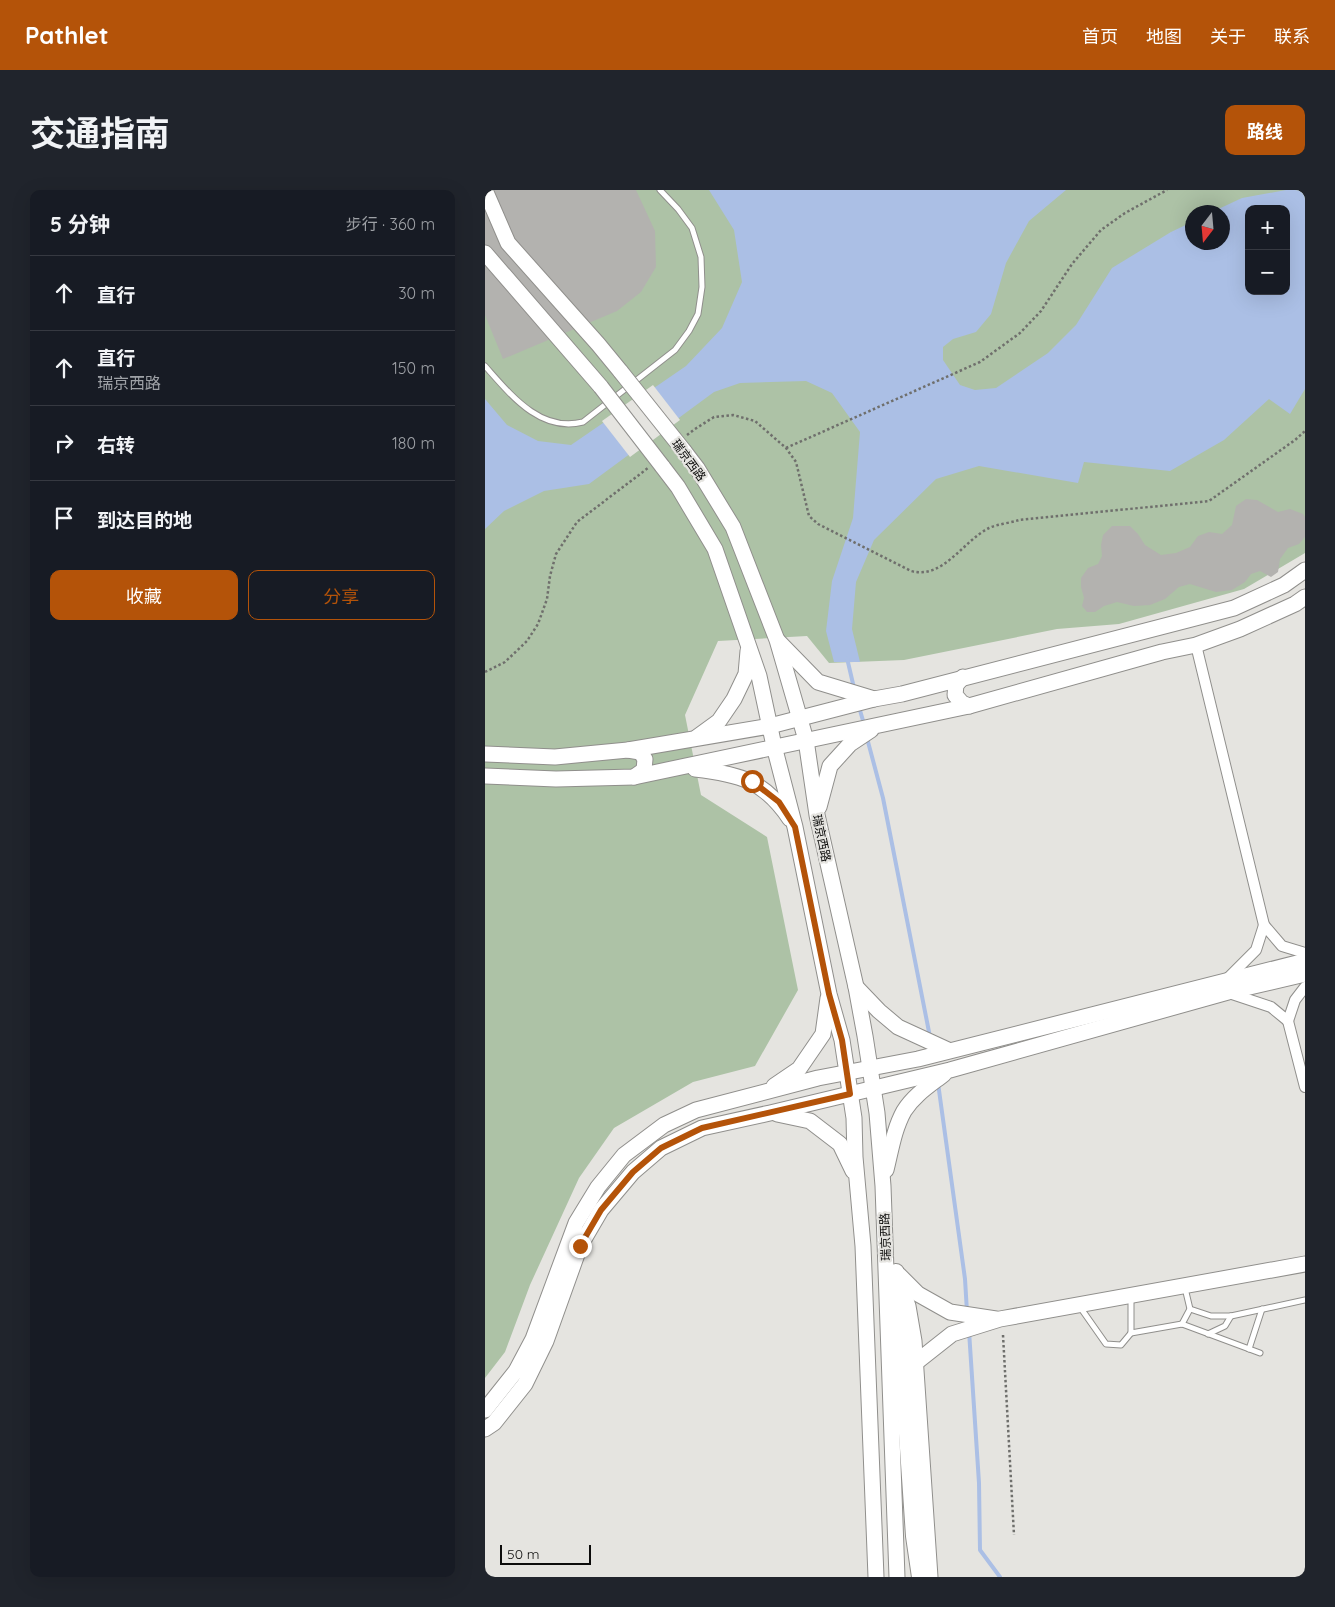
<!DOCTYPE html>
<html lang="zh">
<head>
<meta charset="utf-8">
<style>
	body { margin:0; font-family:Quicksand,"Noto Sans SC",sans-serif; background:#20242c; color:#f1f3f6 }
	.controls { position:absolute; right:15px; top:15px; display:grid; overflow:hidden; border-radius:10px; box-shadow:0 5px 20px #0002 }
	.controls button { width:45px; height:45px; display:grid; place-items:center; padding:0; border:0; border-bottom:1px solid #363941; background:#171b24; color:#f1f3f6; font:25px sans-serif }
	.compass { position:absolute; left:700px; top:15px; width:45px; height:45px; border-radius:50%; background:#171b24; box-shadow:0 5px 20px #0002; rotate:196deg }
	.scale { position:absolute; left:15px; bottom:12px; width:91px; box-sizing:border-box; padding-left:5px; border:2px solid #0c0c0b; border-top:0; font-size:14px; line-height:18px; white-space:nowrap; color:#0c0c0b; -webkit-text-stroke:4px #e5e4e0; paint-order:stroke }
	.stop { position:absolute; width:15px; height:15px; margin:-11px; border:4px solid #b45309; border-radius:50%; background:#fff }
	.stop.end { background:#b45309; border-color:#fff; box-shadow:0 1px 5px #0008 }
	.list { margin:0; padding:0; list-style:none }
	h2 { display:flex; justify-content:space-between; align-items:center; height:65px; margin:0; padding:0 20px; font-size:21px }
	h2 small { font-size:16px; font-weight:400; color:#9ea1a6 }
	.list li { display:grid; grid-template-columns:32px 1fr auto; gap:15px; align-items:center; box-sizing:border-box; height:75px; padding:0 20px; border-top:1px solid #363941 }
	.list b { display:block; font-size:19px; white-space:nowrap }
	.list p { margin:0; font-size:16px; white-space:nowrap; color:#9ea1a6 }
	.list em { font-size:16px; font-style:normal; color:#9ea1a6 }
	.actions { display:flex; gap:10px; padding:15px 20px }
	.actions a { flex:1; padding:11px 0; border:1px solid #b45309; border-radius:10px; text-align:center; font-size:18px; color:#b45309 }
	.actions .main { background:#b45309; color:#fff }
	.icon { flex:none; width:28px; height:28px; fill:none; stroke:currentColor; stroke-width:2; stroke-linecap:round; stroke-linejoin:round }
	.map { position:relative; flex:none; width:820px; height:1387px; overflow:hidden; border-radius:10px }
	header { display:flex; align-items:center; gap:30px; box-sizing:border-box; height:70px; padding:0 25px; background:#b45309; color:#fff }
	header strong { font-size:24px }
	nav { display:flex; gap:28px; margin-inline-start:auto; font-size:18px }
	.intro { display:flex; align-items:center; justify-content:space-between; box-sizing:border-box; height:120px; padding:0 30px }
	h1 { margin:0; font-size:35px }
	.button { padding:12px 22px; border-radius:10px; background:#b45309; color:#fff; font-size:18px; font-weight:700 }
	main { display:flex; gap:30px; padding:0 30px }
	aside { flex:1; background:#171b24; border-radius:10px; box-shadow:0 5px 20px #0002 }
	.map>svg:first-child { display:block }
	.green { fill:#adc2a6; fill-rule:evenodd }
	.water { fill:#abbfe5; fill-rule:evenodd }
	.pier { fill:#e5e4e0 }
	.lines { fill:none; stroke-linecap:round; stroke-linejoin:round }
	.stream { stroke:#abbfe5; stroke-width:4 }
	.building { fill:#b3b2af }
	.lane-casing { stroke:#908f8c; stroke-width:7 }
	.street-casing { stroke:#908f8c; stroke-width:12 }
	.secondary-casing { stroke:#908f8c; stroke-width:17 }
	.primary-casing { stroke:#908f8c; stroke-width:18 }
	.path { stroke:#6f6f6c; stroke-width:2.5; stroke-dasharray:2.5 2.5; stroke-linecap:butt }
	.lane { stroke:#fff; stroke-width:5 }
	.street { stroke:#fff; stroke-width:10 }
	.secondary { stroke:#fff; stroke-width:15 }
	.primary { stroke:#fff; stroke-width:16 }
	.secondary-bridge-casing { stroke:#908f8c; stroke-width:17; stroke-linecap:butt }
	.secondary-bridge { stroke:#fff; stroke-width:15 }
	.route { stroke:#b45309; stroke-width:6 }
	.labels { text-anchor:middle; dominant-baseline:central; stroke-width:4.5; stroke-linejoin:round; paint-order:stroke }
	.street-label { font-size:12px; fill:#0c0c0b; stroke:#e5e4e0 }
</style>
</head>
<body>
<header>
<strong>Pathlet</strong>
<nav><a>首页</a><a>地图</a><a>关于</a><a>联系</a></nav>
</header>
<div class="intro"><h1>交通指南</h1><a class="button">路线</a></div>
<main>
<aside>
<h2>5 分钟<small>步行 · 360 m</small></h2>
<ul class="list">
<li><svg class="icon" aria-label="ahead" viewBox="0 0 24 24"><path d="M12 20V5M6 11l6-6 6 6"/></svg><div><b>直行</b></div><em>30 m</em></li>
<li><svg class="icon" aria-label="ahead" viewBox="0 0 24 24"><path d="M12 20V5M6 11l6-6 6 6"/></svg><div><b>直行</b><p>瑞京西路</p></div><em>150 m</em></li>
<li><svg class="icon" aria-label="right" viewBox="0 0 24 24"><path d="M7 20v-9h11M14 6l5 5-5 5"/></svg><div><b>右转</b></div><em>180 m</em></li>
<li><svg class="icon" aria-label="arrive" viewBox="0 0 24 24"><path d="M6 21V4h12l-3 4 3 4H6"/></svg><div><b>到达目的地</b></div></li>
</ul>
<div class="actions"><a class="main">收藏</a><a>分享</a></div>
</aside>
<div class="map">
<svg width="820" height="1387" viewBox="0 0 820 1387">
	<rect width="100%" height="100%" fill="#e5e4e0"/>
	<!-- green -->
	<path class="green" d="M 0,0 L 820,0 L 820,363 L 759,399 L 634,434 L 572,439 L 419,470 L 344,473 L 322,446 L 233,451 L 200,525 L 216,605 L 282,647 L 313,800 L 270,876 L 208,892 L 129,938 L 94,988 L 45,1095 L 20,1162 L 0,1188 ZM 764,19 L 801,19 L 801,101 L 764,101 ZM 708,22 L 738,22 L 738,52 L 708,52 Z"/>
	<!-- water -->
	<path class="water" d="M 224,0 L 581,0 L 544,31 L 521,73 L 506,124 L 491,142 L 468,149 L 458,157 L 458,170 L 475,195 L 490,200 L 511,198 L 563,163 L 591,135 L 627,78 L 686,42 L 707,32 L 708,52 L 738,52 L 738,22 L 727,22 L 757,8 L 801,0 L 820,0 L 820,199 L 805,224 L 784,209 L 739,250 L 685,281 L 599,272 L 593,293 L 494,276 L 451,289 L 389,350 L 371,392 L 367,439 L 375,472 L 349,472 L 341,441 L 347,391 L 368,328 L 375,242 L 347,203 L 321,191 L 255,193 L 229,202 L 104,294 L 59,301 L 19,321 L 0,339 L 0,209 L 22,235 L 53,251 L 86,255 L 201,176 L 237,138 L 257,92 L 249,40 ZM 764,19 L 801,19 L 801,101 L 764,101 Z"/>
	<!-- pier -->
	<path class="pier" d="M 168,195 L 195,230 L 145,267 L 117,231 Z"/>
	<g class="lines">
		<!-- stream -->
		<g class="stream">
			<path d="M 362,468 L 369,498"/>
			<path d="M 374,517 L 379,534"/>
			<path d="M 382,548 L 398,608 L 445,847"/>
			<path d="M 453,893 L 480,1089 L 482,1122"/>
			<path d="M 484,1141 L 494,1293 L 495,1360 L 515,1387"/>
		</g>
	</g>
	<!-- building -->
	<g class="building">
		<path d="M 0,0 L 151,0 L 170,41 L 171,77 L 156,102 L 132,121 L 18,169 L 0,125 Z"/>
		<path d="M 761,309 L 772,310 L 793,322 L 805,319 L 818,324 L 820,327 L 820,347 L 814,354 L 803,358 L 795,369 L 793,382 L 786,387 L 775,381 L 766,384 L 760,392 L 747,400 L 731,402 L 705,394 L 694,397 L 680,409 L 665,415 L 649,416 L 632,412 L 619,416 L 610,422 L 602,422 L 597,416 L 599,408 L 596,397 L 596,388 L 603,378 L 613,374 L 617,366 L 616,355 L 618,345 L 627,336 L 645,336 L 653,344 L 660,355 L 676,365 L 691,363 L 705,357 L 713,346 L 724,342 L 737,344 L 747,335 L 751,316 Z"/>
	</g>
	<g class="lines">
		<defs>
			<g id="lane">
				<path d="M 0,176 C 25,204 55,243 98,232 L 190,160 L 204,141 L 213,124 L 217,97 L 216,67 L 207,38 L 193,19 L 175,0"/>
				<path d="M 595,1117 L 621,1154 L 636,1155 L 646,1143 L 646,1107"/>
				<path d="M 705,1119 L 726,1126 L 746,1126 L 820,1110"/>
				<path d="M 697,1134 L 705,1119 L 700,1098"/>
				<path d="M 646,1143 L 697,1134 L 775,1163"/>
				<path d="M 723,1144 L 740,1136 L 746,1126"/>
				<path d="M 764,1159 L 777,1119"/>
			</g>
			<g id="street">
				<path d="M 711,455 L 779,735"/>
				<path d="M 740,791 L 771,760 L 779,735 L 797,756 L 820,763"/>
				<path d="M 744,803 L 786,817 L 803,831 L 810,810 L 820,797"/>
				<path d="M 803,831 L 820,897"/>
			</g>
			<g id="secondary">
				<path d="M 0,0 L 23,53 L 113,154 L 136,182"/>
				<path d="M 0,63 L 116,197"/>
				<path d="M 199,261 L 212,278 L 248,337 L 292,450 L 321,550 L 332,625 L 371,797 L 380,846 L 392,923 L 398,996 L 412,1387"/>
				<path d="M 177,276 L 193,297 L 230,359 L 274,486 L 289,556 L 310,637 L 344,804 L 357,850 L 369,928 L 370,967 L 378,1056 L 391,1387"/>
				<path d="M 293,451 L 333,492 L 389,509"/>
				<path d="M 478,487 L 471,495 L 470,505 L 477,513 L 484,516"/>
				<path d="M 212,547 L 234,531 L 249,509 L 261,484 L 263,461"/>
				<path d="M 143,560 L 155,562 L 160,569 L 159,580 L 149,587"/>
				<path d="M 0,564 L 70,567 L 143,560 L 285,536 L 389,509 L 417,504 L 749,418 L 799,395 L 820,380"/>
				<path d="M 210,579 C 254,584 279,590 305,629"/>
				<path d="M 0,586 L 71,589 L 149,587 L 484,516 L 677,462 L 711,455 L 755,439 L 810,414 L 820,407"/>
				<path d="M 334,617 L 345,576 L 365,554 L 386,540"/>
				<path d="M 371,797 L 394,821 L 413,837 L 463,860"/>
				<path d="M 289,896 L 314,879 L 338,844 L 343,808"/>
				<path d="M 292,924 L 325,931 L 355,954 L 368,981"/>
				<path d="M 401,980 C 406,960 409,939 419,921 C 429,905 445,895 459,884"/>
				<path d="M 414,1085 L 433,1104 L 465,1122 L 511,1129"/>
				<path d="M 414,1091 L 423,1116 L 429,1151 L 445,1387"/>
				<path d="M 429,1174 L 467,1144 L 515,1129 L 820,1074"/>
				<path d="M 0,1220 L 31,1181 L 48,1149 L 91,1033 L 113,997 L 139,965 L 179,935 L 211,920 L 333,888 L 433,869 L 820,771"/>
				<path d="M 0,1239 L 9,1233 L 40,1194 L 61,1151 L 95,1056 L 116,1020 L 148,982 L 176,958 L 217,938 L 285,923 L 465,880 L 743,802 L 820,784"/>
			</g>
			<path id="primary" d="M 411,1082 L 429,1346 L 435,1387"/>
		</defs>
		<!-- lane casing -->
		<use href="#lane" class="lane-casing"/>
		<!-- street casing -->
		<use href="#street" class="street-casing"/>
		<!-- secondary casing -->
		<use href="#secondary" class="secondary-casing"/>
		<!-- primary casing -->
		<use href="#primary" class="primary-casing"/>
		<!-- path -->
		<g class="path">
			<path d="M 202,245 L 210,239 L 229,227 L 248,225 L 270,231 L 301,258 L 311,272 L 324,326 L 333,334 L 426,381 C 458,390 479,350 504,338 C 513,334 525,333 534,330 L 724,311 L 810,250 L 820,241"/>
			<path d="M 301,258 L 495,172 L 535,143 L 556,121 L 587,74 L 616,40 L 640,23 L 682,0"/>
			<path d="M 0,482 L 20,472 L 42,451 L 53,434 L 62,409 L 65,386 L 71,364 L 92,332 L 163,278"/>
			<path d="M 518,1145 L 529,1345"/>
		</g>
		<!-- lane -->
		<use href="#lane" class="lane"/>
		<!-- street -->
		<use href="#street" class="street"/>
		<!-- secondary -->
		<use href="#secondary" class="secondary"/>
		<!-- primary -->
		<use href="#primary" class="primary"/>
		<defs>
			<g id="secondary-bridge">
				<path d="M 136,182 L 199,261"/>
				<path d="M 116,197 L 177,276"/>
			</g>
		</defs>
		<!-- secondary-bridge casing -->
		<use href="#secondary-bridge" class="secondary-bridge-casing"/>
		<!-- secondary-bridge -->
		<use href="#secondary-bridge" class="secondary-bridge"/>
	</g>
	<g class="lines">
		<!-- route -->
		<path class="route" d="M 95,1056 L 116,1020 L 148,982 L 176,958 L 217,938 L 365,904 L 357,850 L 344,804 L 310,637 L 294,612 L 267,591"/>
	</g>
	<g class="labels">
		<!-- street labels -->
		<g class="street-label">
			<text transform="translate(204 270) rotate(54)">瑞京西路</text>
			<text transform="translate(337 648) rotate(78)">瑞京西路</text>
			<text transform="translate(400 1047) rotate(-92)">瑞京西路</text>
		</g>
	</g>
</svg>
<div class="controls">
<button>+</button>
<button>−</button>
</div>
<svg class="compass" viewBox="-18 -18 36 36"><path d="M0-13l5 13h-10z" fill="#e53935"/><path d="M0 13l5-13h-10z" fill="#9ea1a6"/></svg>
<div class="scale">50 m</div>
<div class="stop" style="left:267px;top:591px"></div>
<div class="stop end" style="left:95px;top:1056px"></div>
</div>
</main>
</body>
</html>
